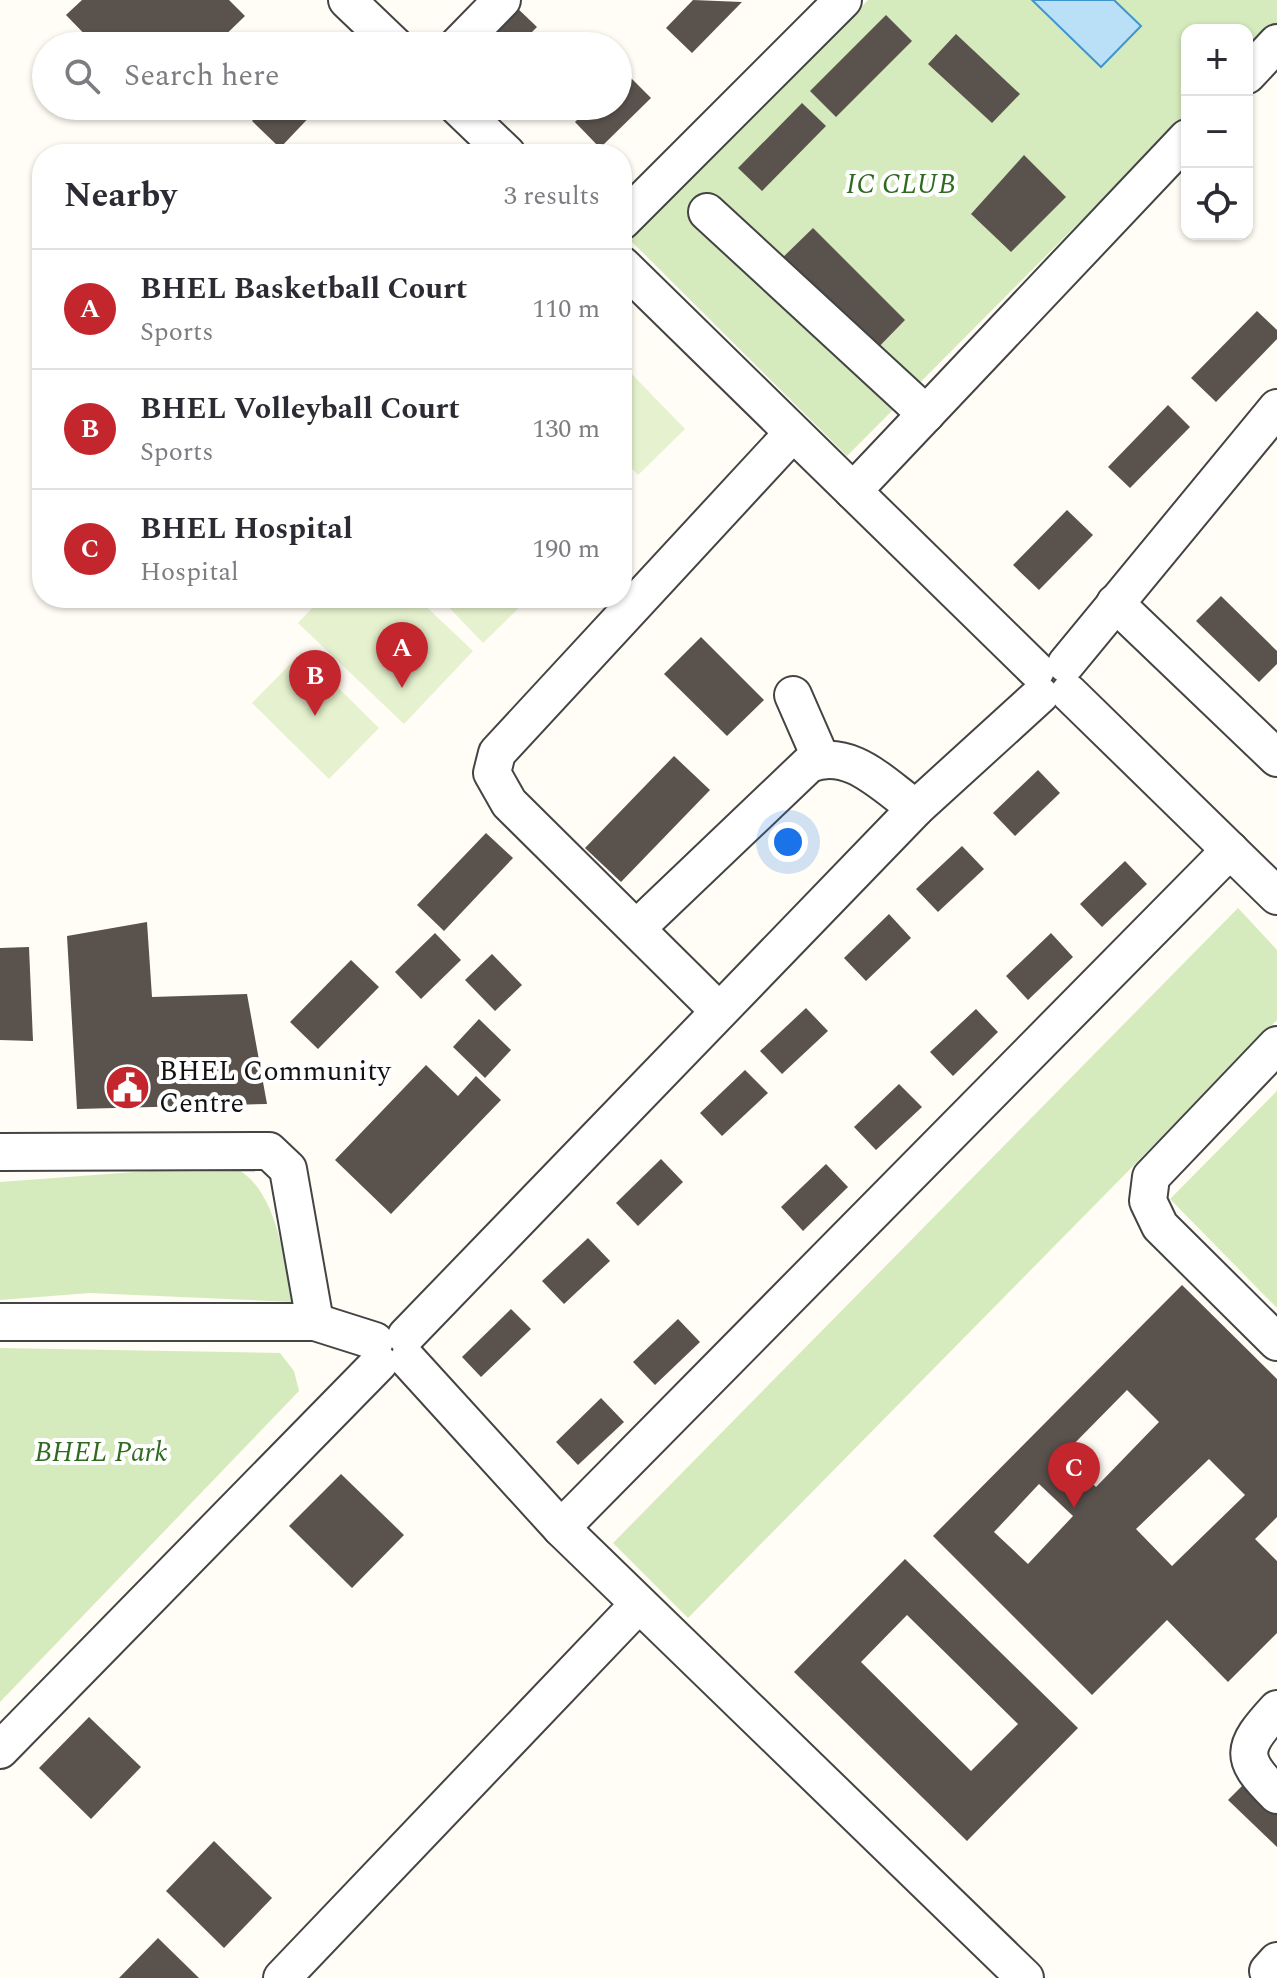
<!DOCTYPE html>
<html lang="en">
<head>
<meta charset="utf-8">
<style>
	body { margin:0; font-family:Spectral,serif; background:#f2f2f3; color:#2b2b33 }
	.controls { position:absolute; right:24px; top:24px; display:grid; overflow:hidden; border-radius:16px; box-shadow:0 2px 6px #0004 }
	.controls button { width:72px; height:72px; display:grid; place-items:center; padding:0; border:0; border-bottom:2px solid #e1e1e2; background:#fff; color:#2b2b33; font:40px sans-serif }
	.you { position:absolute; left:788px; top:842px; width:28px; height:28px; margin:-20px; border:6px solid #fff; border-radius:50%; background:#1a73e8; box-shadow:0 0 0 12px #1a73e833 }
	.badge { display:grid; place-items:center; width:52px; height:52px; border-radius:50%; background:#c4262e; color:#fff; font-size:26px; font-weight:700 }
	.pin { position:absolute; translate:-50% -66px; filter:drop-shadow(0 2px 4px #0008) }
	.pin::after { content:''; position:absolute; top:42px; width:28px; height:24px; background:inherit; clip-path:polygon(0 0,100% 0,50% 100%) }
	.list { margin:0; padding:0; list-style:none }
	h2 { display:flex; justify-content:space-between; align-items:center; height:104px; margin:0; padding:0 32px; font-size:34px }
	h2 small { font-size:26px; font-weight:400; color:#7c7c81 }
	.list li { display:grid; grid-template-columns:52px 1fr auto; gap:24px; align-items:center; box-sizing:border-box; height:120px; padding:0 32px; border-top:2px solid #e1e1e2 }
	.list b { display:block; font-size:30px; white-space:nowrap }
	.list p { margin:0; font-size:26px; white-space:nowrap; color:#7c7c81 }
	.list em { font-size:26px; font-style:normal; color:#7c7c81 }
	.icon { flex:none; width:44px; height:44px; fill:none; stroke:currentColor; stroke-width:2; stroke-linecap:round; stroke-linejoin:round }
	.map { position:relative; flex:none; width:1277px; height:1978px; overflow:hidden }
	.search { position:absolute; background:#fff; box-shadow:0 2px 6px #0004; left:32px; top:32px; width:600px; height:88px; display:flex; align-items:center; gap:20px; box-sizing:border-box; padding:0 28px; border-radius:44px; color:#7c7c81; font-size:30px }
	.panel { position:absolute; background:#fff; box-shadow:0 2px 6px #0004; left:32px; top:144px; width:600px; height:464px; border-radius:32px }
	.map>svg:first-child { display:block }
	.green { fill:#d5ebbd }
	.pitch { fill:#e6f2cf }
	.water { fill:#b9e0f7; stroke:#3f96cf; stroke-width:2 }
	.building { fill:#5a524d; fill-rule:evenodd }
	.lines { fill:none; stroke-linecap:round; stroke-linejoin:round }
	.minor-casing { stroke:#444; stroke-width:40 }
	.minor { stroke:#fff; stroke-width:36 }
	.labels { text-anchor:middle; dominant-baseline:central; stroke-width:8; stroke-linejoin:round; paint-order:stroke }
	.park-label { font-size:28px; font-style:italic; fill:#2f6b1f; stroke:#fff }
	.poi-label { font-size:28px; fill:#111; stroke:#fff; text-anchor:start }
</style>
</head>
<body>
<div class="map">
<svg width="1277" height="1978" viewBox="0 0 1277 1978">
	<rect width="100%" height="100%" fill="#fffdf5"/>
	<!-- green -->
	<g class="green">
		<path d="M 868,0 L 1277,0 L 1277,24 L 1247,54 L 1247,30 L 1187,30 L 1187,114 L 847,456 L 630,240 Z"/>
		<path d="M 1238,908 L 1277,950 L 1277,1020 L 688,1618 L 613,1543 Z"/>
		<path d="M 1277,1091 L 1277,1308 L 1170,1199 Z"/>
		<path d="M 229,1165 C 278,1184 282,1258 294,1302 L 90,1293 L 0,1300 L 0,1182 Z"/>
		<path d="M 0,1348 L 280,1353 L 294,1371 L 299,1391 L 0,1702 Z"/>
	</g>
	<!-- pitch -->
	<g class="pitch">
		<path d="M 622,364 L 685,429 L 638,475 L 622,458 Z"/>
		<path d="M 322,598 L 417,598 L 473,651 L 404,724 L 298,623 Z"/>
		<path d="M 440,598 L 523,598 L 526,601 L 483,643 Z"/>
		<path d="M 302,652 L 379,728 L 329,779 L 252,703 Z"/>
	</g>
	<!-- water -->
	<path class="water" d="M 1032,0 L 1114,0 L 1141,26 L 1101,67 Z"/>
	<!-- building -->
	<g class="building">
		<path d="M 82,0 L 229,0 L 245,16 L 214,46 L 96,46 L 66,15 Z"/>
		<path d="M 693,0 L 742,2 L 692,53 L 666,28 Z"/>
		<path d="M 514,5 L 537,27 L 518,46 L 505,46 L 489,31 Z"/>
		<path d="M 886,15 L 912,41 L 836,117 L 810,91 Z"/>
		<path d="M 956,34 L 1020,94 L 992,123 L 928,64 Z"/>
		<path d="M 625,72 L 651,98 L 600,148 L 575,122 L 591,106 L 618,106 L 618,79 Z"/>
		<path d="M 802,103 L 826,126 L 762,191 L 738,168 Z"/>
		<path d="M 266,106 L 316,106 L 318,108 L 280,148 L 252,121 Z"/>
		<path d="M 1024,155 L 1066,197 L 1011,252 L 971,214 Z"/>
		<path d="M 813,228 L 905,320 L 867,359 L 774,266 Z"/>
		<path d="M 1257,311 L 1277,330 L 1277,339 L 1216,402 L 1191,378 Z"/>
		<path d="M 1168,405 L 1190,427 L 1130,488 L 1108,467 Z"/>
		<path d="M 1067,510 L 1093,535 L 1039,590 L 1013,565 Z"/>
		<path d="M 1221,596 L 1277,651 L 1277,664 L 1259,682 L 1196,621 Z"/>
		<path d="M 701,637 L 764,700 L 727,736 L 664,674 Z"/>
		<path d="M 674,756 L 710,790 L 621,882 L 585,848 Z"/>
		<path d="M 1038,770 L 1060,793 L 1015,836 L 993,813 Z"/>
		<path d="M 486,833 L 513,858 L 444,931 L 417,905 Z"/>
		<path d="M 962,846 L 984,869 L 938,912 L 916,889 Z"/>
		<path d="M 1125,861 L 1147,884 L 1102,927 L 1080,904 Z"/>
		<path d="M 889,914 L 911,938 L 866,981 L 844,958 Z"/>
		<path d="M 147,922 L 152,997 L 247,994 L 267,1104 L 77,1109 L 67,936 Z"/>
		<path d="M 435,933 L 461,960 L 421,999 L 395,972 Z"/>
		<path d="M 1051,933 L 1073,957 L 1028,1000 L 1006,976 Z"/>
		<path d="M 29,947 L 33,1041 L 0,1040 L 0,948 Z"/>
		<path d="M 492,954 L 522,985 L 495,1011 L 465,980 Z"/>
		<path d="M 351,960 L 379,987 L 318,1049 L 290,1022 Z"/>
		<path d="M 806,1008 L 828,1031 L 782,1074 L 760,1051 Z"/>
		<path d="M 976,1009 L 998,1032 L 953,1076 L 930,1052 Z"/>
		<path d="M 479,1019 L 511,1050 L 485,1078 L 453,1047 Z"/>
		<path d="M 426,1065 L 458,1096 L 476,1076 L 501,1100 L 391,1214 L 335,1160 Z"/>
		<path d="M 745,1070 L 768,1093 L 722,1136 L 700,1113 Z"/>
		<path d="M 899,1084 L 922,1107 L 876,1150 L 854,1127 Z"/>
		<path d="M 661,1159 L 683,1182 L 638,1226 L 616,1203 Z"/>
		<path d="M 826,1164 L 848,1187 L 803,1231 L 781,1207 Z"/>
		<path d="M 588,1238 L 610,1261 L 564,1304 L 542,1281 Z"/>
		<path d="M 1182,1285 L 1277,1379 L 1277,1517 L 1255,1539 L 1277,1561 L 1277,1633 L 1228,1682 L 1167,1620 L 1092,1695 L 933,1536 ZM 1127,1390 L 1159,1422 L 1096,1487 L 1063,1455 ZM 1209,1459 L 1245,1495 L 1172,1566 L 1136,1529 ZM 1039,1484 L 1073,1516 L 1028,1564 L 994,1532 Z"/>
		<path d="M 511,1309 L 531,1329 L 481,1377 L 462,1357 Z"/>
		<path d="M 678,1319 L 700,1342 L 655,1385 L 633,1362 Z"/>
		<path d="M 601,1398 L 624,1422 L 578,1465 L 556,1442 Z"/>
		<path d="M 341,1474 L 404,1535 L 352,1588 L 289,1526 Z"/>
		<path d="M 905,1559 L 1078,1728 L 967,1841 L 794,1672 ZM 907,1615 L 1018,1724 L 971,1771 L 861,1662 Z"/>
		<path d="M 89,1717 L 141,1767 L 91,1819 L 39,1768 Z"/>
		<path d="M 1246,1782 L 1277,1813 L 1277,1847 L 1228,1800 Z"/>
		<path d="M 214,1841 L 272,1898 L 224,1948 L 166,1891 Z"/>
		<path d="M 158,1938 L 199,1978 L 119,1978 Z"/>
	</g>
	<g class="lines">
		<defs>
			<g id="minor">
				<path d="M 347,0 L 395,46"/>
				<path d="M 457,46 L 502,0"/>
				<path d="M 1247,75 L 1277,43"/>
				<path d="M 457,106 L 507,154"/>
				<path d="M 707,212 L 926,414"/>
				<path d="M 622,221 L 843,0"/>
				<path d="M 622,265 L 1036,670"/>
				<path d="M 853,491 L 1187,138"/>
				<path d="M 1115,603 L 1277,758"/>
				<path d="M 1066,664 L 1277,408"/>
				<path d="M 1069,693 L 1277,896"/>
				<path d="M 793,695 L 821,759"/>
				<path d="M 637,928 L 809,764 C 850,747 884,786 916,808"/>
				<path d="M 718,1010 L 509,803 L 492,773 L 497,753 L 793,433"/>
				<path d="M 1277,1045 L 1151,1177 L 1148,1201 L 1160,1226 L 1277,1342"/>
				<path d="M 0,1152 L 269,1151 L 288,1169 L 315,1322"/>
				<path d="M 0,1322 L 315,1322 L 375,1341"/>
				<path d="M 406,1336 L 916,808 L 1040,695"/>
				<path d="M 408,1360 L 561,1528 L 1025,1978"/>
				<path d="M 561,1528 L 1230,850"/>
				<path d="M 1277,1709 C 1241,1748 1239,1758 1277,1795"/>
				<path d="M 0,1750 L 379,1363"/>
				<path d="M 1268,1971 L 1277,1961"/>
				<path d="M 282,1978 L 638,1605"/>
			</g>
		</defs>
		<!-- minor casing -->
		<use href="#minor" class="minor-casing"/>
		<!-- minor -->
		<use href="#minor" class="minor"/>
	</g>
	<!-- icons -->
	<defs>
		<symbol id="civic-disc" viewBox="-11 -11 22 22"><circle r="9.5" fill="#c4262e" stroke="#fff"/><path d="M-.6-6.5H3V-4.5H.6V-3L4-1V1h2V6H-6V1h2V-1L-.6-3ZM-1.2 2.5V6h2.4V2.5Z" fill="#fff"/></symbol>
	</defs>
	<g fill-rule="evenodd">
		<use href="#civic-disc" x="102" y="1062" width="51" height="51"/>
	</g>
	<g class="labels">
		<!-- park labels -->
		<g class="park-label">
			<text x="901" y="184">IC CLUB</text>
			<text x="101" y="1452">BHEL Park</text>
		</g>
		<!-- poi labels -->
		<g class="poi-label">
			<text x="159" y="1071">BHEL Community<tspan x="159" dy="32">Centre</tspan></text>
		</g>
	</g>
</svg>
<div class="controls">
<button>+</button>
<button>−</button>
<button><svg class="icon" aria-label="locate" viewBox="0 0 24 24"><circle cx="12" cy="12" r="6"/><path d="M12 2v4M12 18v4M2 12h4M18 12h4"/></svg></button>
</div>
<div class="you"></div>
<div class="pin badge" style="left:402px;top:688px">A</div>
<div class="pin badge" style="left:315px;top:716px">B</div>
<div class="pin badge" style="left:1074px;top:1508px">C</div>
<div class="search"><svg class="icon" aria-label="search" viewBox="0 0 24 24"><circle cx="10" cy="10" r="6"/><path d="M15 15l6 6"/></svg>Search here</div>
<section class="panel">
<h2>Nearby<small>3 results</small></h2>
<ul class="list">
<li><span class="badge">A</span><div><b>BHEL Basketball Court</b><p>Sports</p></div><em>110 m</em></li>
<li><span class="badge">B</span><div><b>BHEL Volleyball Court</b><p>Sports</p></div><em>130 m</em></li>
<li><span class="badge">C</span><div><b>BHEL Hospital</b><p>Hospital</p></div><em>190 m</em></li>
</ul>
</section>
</div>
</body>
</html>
